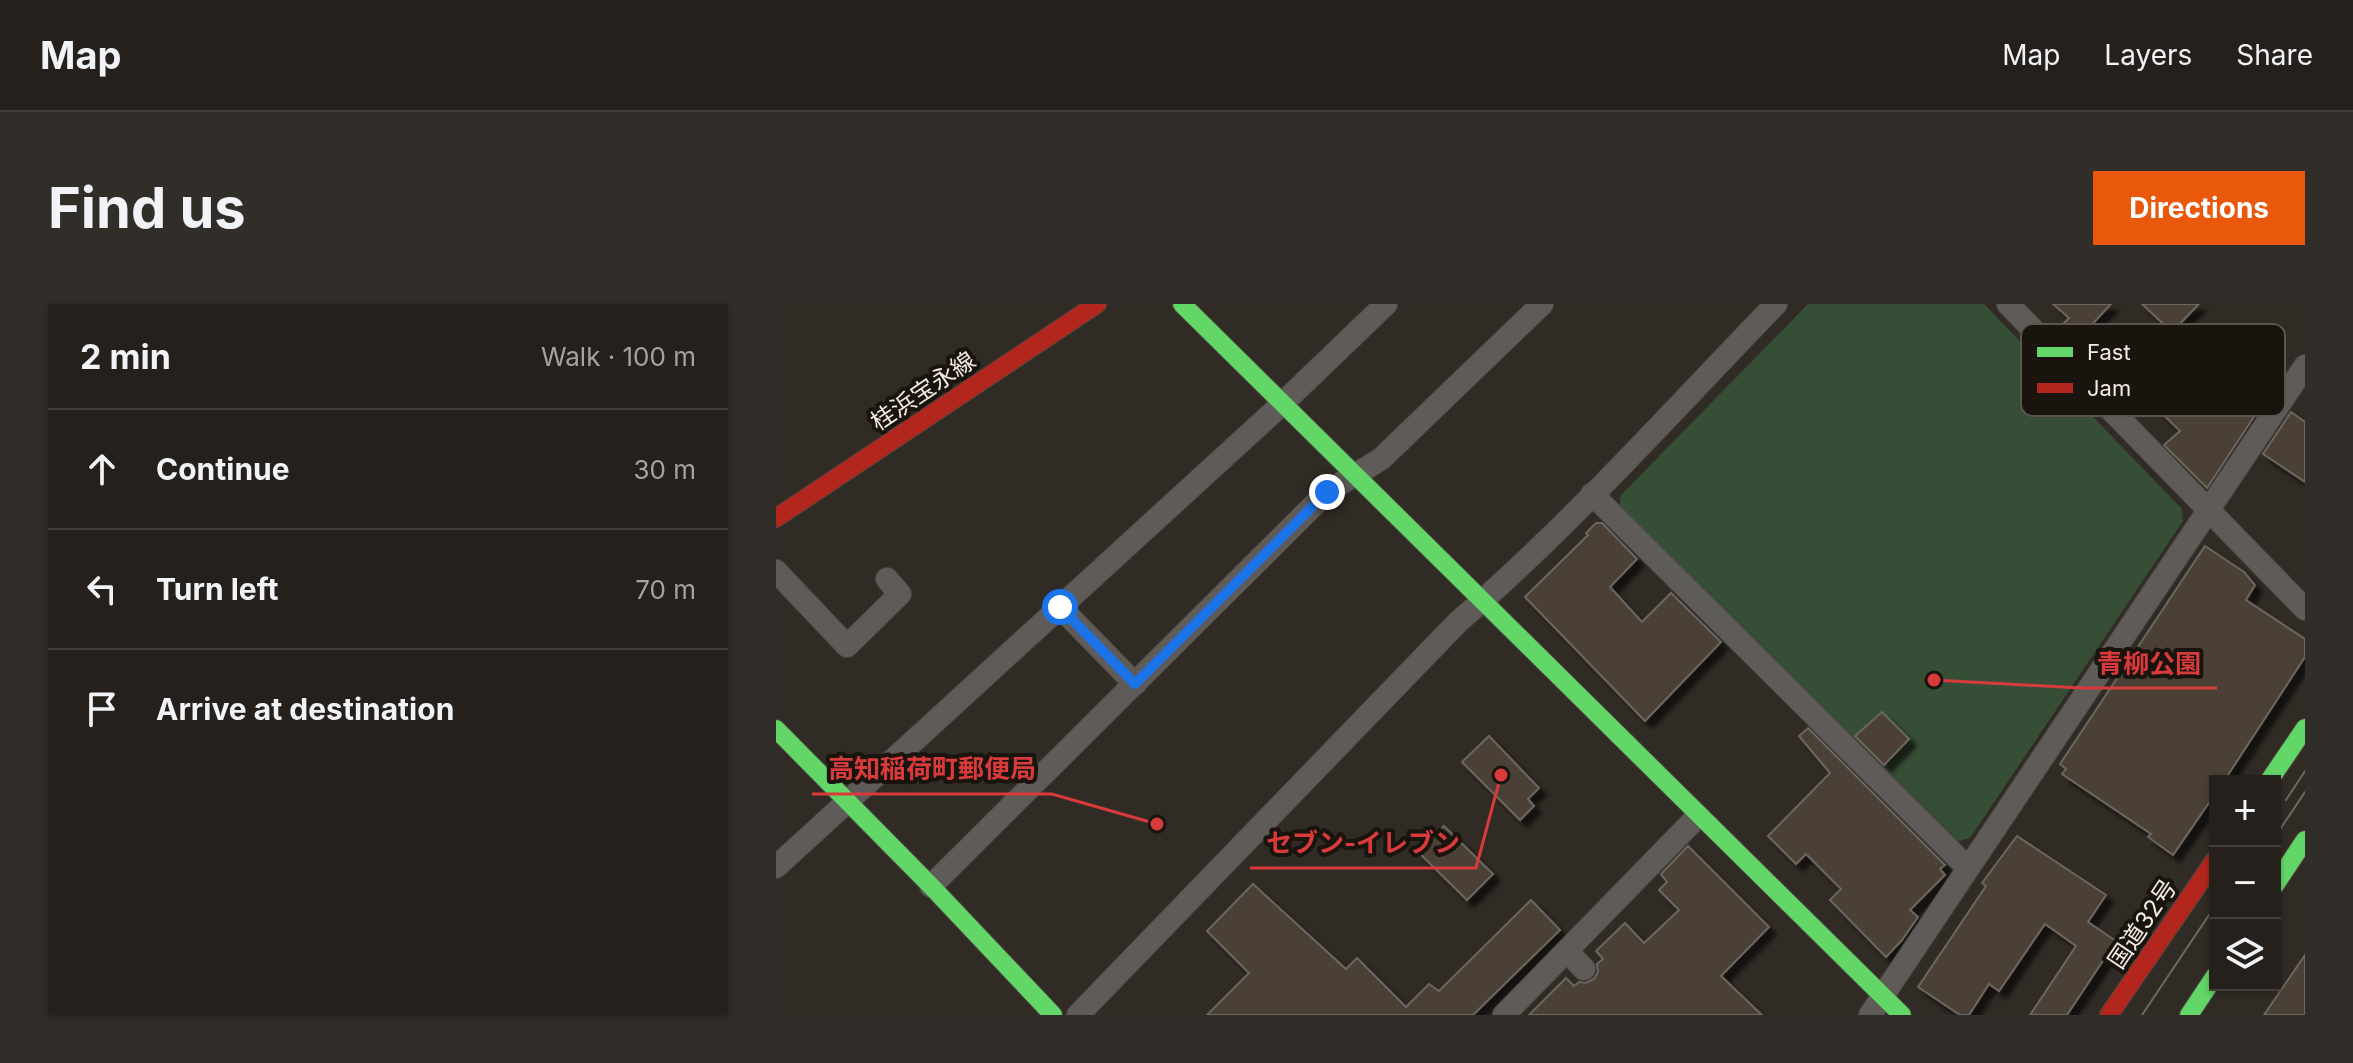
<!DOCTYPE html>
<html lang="en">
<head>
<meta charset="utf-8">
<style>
	body { margin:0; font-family:Inter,"Noto Sans JP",sans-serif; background:#312d29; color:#f1f3f6 }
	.controls { position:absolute; right:24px; bottom:24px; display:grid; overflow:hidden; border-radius:0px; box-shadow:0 2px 6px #0004 }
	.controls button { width:72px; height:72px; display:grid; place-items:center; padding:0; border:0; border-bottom:2px solid #423e3b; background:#25201c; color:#f1f3f6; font:40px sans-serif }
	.stop { position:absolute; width:24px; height:24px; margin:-18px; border:6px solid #1a73e8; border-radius:50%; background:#fff }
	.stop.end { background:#1a73e8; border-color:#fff; box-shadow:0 2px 8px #0008 }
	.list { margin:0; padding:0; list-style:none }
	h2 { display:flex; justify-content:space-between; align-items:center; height:104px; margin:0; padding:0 32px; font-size:34px }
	h2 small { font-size:26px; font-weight:400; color:#a3a3a3 }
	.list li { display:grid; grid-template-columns:52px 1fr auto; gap:24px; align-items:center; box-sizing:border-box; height:120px; padding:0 32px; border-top:2px solid #423e3b }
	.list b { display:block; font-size:30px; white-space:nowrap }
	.list em { font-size:26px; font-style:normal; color:#a3a3a3 }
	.icon { flex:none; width:44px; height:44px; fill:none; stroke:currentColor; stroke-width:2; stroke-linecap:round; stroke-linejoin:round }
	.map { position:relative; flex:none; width:1529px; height:711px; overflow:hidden; border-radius:0px }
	header { display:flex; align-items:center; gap:48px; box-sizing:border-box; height:112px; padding:0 40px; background:#25201c; border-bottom:2px solid #423e3b }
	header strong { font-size:38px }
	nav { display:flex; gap:44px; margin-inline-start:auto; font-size:28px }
	.intro { display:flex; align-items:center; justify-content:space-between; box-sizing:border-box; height:192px; padding:0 48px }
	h1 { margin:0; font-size:56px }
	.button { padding:20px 36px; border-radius:0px; background:#ea580c; color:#fff; font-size:28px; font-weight:700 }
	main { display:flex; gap:48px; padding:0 48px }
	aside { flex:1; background:#25201c; border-radius:0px; box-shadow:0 2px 6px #0004 }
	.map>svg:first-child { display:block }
	.green { fill:#364d36 }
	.building { fill:#4b4036; stroke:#6c6660; stroke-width:2; filter:url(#shadow) }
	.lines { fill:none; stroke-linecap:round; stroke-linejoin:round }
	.street-casing { stroke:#4b4640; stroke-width:24 }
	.fast-casing { stroke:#4b4640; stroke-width:20 }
	.jam-casing { stroke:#4b4640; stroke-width:20 }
	.street { stroke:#5e5b59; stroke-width:22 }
	.fast { stroke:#63d668; stroke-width:18 }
	.jam { stroke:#b3261e; stroke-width:18 }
	.tram { stroke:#6c6966; stroke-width:2 }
	.route { stroke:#1a73e8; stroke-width:10 }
	.labels { text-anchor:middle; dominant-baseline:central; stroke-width:8; stroke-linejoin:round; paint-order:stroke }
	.street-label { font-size:24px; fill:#f3eae3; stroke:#1a140f }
	.key { fill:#1a140f; stroke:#5b544f; stroke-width:2 }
	.key-label { font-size:22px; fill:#f3eae3 }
	.leader { fill:none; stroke:#d93b3b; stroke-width:3 }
	.callout-dot { fill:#d93b3b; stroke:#1a140f; stroke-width:3 }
	.callout-label { font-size:26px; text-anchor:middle; font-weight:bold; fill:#d93b3b; stroke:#1a140f; stroke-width:8; stroke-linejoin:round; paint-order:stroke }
</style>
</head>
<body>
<header>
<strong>Map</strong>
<nav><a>Map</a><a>Layers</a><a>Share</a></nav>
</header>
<div class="intro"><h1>Find us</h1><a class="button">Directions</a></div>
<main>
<aside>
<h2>2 min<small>Walk · 100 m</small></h2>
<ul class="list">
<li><svg class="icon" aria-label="ahead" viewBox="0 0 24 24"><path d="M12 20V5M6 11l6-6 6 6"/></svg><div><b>Continue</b></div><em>30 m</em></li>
<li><svg class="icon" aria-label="left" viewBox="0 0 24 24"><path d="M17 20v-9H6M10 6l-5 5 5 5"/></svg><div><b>Turn left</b></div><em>70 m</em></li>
<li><svg class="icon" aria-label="arrive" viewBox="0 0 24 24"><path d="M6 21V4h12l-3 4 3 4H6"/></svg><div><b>Arrive at destination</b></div></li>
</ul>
</aside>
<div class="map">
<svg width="1529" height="711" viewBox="0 0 1529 711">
	<defs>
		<filter id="shadow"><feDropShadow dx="7" dy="7" stdDeviation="2" flood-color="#0009"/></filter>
	</defs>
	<rect width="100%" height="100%" fill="#312b25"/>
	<!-- green -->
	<path class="green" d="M 1032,0 L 1208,0 L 1406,205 L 1407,217 L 1194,534 L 1179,538 L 844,204 L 844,192 Z"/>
	<!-- building -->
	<g class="building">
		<path d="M 1277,0 L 1335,0 L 1294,44 L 1279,28 L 1293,14 Z"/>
		<path d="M 1366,0 L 1423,0 L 1396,28 Z"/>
		<path d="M 1398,57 L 1451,108 L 1483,58 L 1505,72 L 1431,184 L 1388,141 L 1404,127 L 1366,90 Z"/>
		<path d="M 1515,108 L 1529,118 L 1529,178 L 1487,150 Z"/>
		<path d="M 820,219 L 826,219 L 861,255 L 834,283 L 866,318 L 895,289 L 945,338 L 869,417 L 749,293 L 812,231 L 810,229 Z"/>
		<path d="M 1429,242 L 1468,268 L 1479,281 L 1470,296 L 1529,335 L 1529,353 L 1448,477 L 1439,477 L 1439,490 L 1397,551 L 1372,533 L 1375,530 L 1286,470 L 1290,465 L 1284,460 Z"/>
		<path d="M 1106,408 L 1133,435 L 1108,461 L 1079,432 Z"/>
		<path d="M 1032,424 L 1169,561 L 1164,565 L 1169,571 L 1134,606 L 1142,613 L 1126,636 L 1110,653 L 1054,596 L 1065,585 L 1030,550 L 1020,560 L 992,532 L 1054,469 L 1023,432 Z"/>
		<path d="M 713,432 L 763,484 L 752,495 L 758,502 L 744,516 L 686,458 Z"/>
		<path d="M 668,522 L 717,570 L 691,596 L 642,548 Z"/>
		<path d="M 1241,532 L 1330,591 L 1312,618 L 1340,637 L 1291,711 L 1254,711 L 1300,642 L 1269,620 L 1223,687 L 1213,680 L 1193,711 L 1184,711 L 1142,683 L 1210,582 L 1206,579 Z"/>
		<path d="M 912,542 L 993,623 L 945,672 L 986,711 L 753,711 L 790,674 L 798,682 L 803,678 L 810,679 L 818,675 L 822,668 L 821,660 L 827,655 L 820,647 L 849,619 L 868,639 L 903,606 L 883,586 L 891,578 L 885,570 Z"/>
		<path d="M 477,580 L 570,665 L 581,654 L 630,703 L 653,680 L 663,687 L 755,596 L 784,626 L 697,711 L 431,711 L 473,669 L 431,627 Z"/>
		<path d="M 1529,651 L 1529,711 L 1488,711 Z"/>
	</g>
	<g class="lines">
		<defs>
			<g id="street">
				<path d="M 1232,0 L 1529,305"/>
				<path d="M 816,190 L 1192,564"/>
				<path d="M 0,267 L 71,342 L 124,290 L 111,275"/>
				<path d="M 284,303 L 359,380"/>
				<path d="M 0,563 L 506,100 L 610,0"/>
				<path d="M 155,582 L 551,188 L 605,155 L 766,0"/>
				<path d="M 791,647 L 808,665"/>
				<path d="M 302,711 L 682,318 C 795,221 896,107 1000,0"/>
				<path d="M 728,711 L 922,512"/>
				<path d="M 1094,711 L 1529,62"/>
			</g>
			<g id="fast">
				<path d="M 406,0 L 1126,711"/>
				<path d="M 0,425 L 155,582 L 277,711"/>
				<path d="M 1493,477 L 1529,424"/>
				<path d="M 1499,581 L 1529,536"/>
				<path d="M 1413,711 L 1439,672"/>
			</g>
			<g id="jam">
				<path d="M 0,214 L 321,0"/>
				<path d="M 1333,711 L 1439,556"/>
			</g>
		</defs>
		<!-- street casing -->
		<use href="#street" class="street-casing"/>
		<!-- fast casing -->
		<use href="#fast" class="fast-casing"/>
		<!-- jam casing -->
		<use href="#jam" class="jam-casing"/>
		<!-- street -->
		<use href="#street" class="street"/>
		<!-- fast -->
		<use href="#fast" class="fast"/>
		<!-- jam -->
		<use href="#jam" class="jam"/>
		<!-- tram -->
		<g class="tram">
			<path d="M 1510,496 L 1529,467"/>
			<path d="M 1499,533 L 1529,488"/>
			<path d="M 1366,711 L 1439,602"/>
		</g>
	</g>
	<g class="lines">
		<!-- route -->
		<path class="route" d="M 284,303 L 359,380 L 551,188"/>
	</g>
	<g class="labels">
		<!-- street labels -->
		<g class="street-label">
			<text transform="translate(147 87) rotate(-34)">桂浜宝永線</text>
			<text transform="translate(1366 620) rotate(-56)">国道32号</text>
		</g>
	</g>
	<!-- legend -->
	<rect x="1245" y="20" width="264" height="92" rx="12" class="key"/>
	<rect x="1261" y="43" width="36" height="10" fill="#63d668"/>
	<rect x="1261" y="79" width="36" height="10" fill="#b3261e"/>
	<g class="key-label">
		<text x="1311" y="56">Fast</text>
		<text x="1311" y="92">Jam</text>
	</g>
	<!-- callouts -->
	<path class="leader" d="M1158 376L1305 384H1441M381 520L276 490H36M725 471L700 564H474"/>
	<g class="callout-dot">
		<circle cx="1158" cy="376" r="8"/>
		<circle cx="381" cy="520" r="8"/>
		<circle cx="725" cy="471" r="8"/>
	</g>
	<g class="callout-label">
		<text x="1373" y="369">青柳公園</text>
		<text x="156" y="474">高知稲荷町郵便局</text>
		<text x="587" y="548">セブン-イレブン</text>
	</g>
</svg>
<div class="controls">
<button>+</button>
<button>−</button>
<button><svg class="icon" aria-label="layers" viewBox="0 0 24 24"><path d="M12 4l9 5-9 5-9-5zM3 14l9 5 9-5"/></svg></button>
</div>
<div class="stop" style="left:284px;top:303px"></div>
<div class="stop end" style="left:551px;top:188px"></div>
</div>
</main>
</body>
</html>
